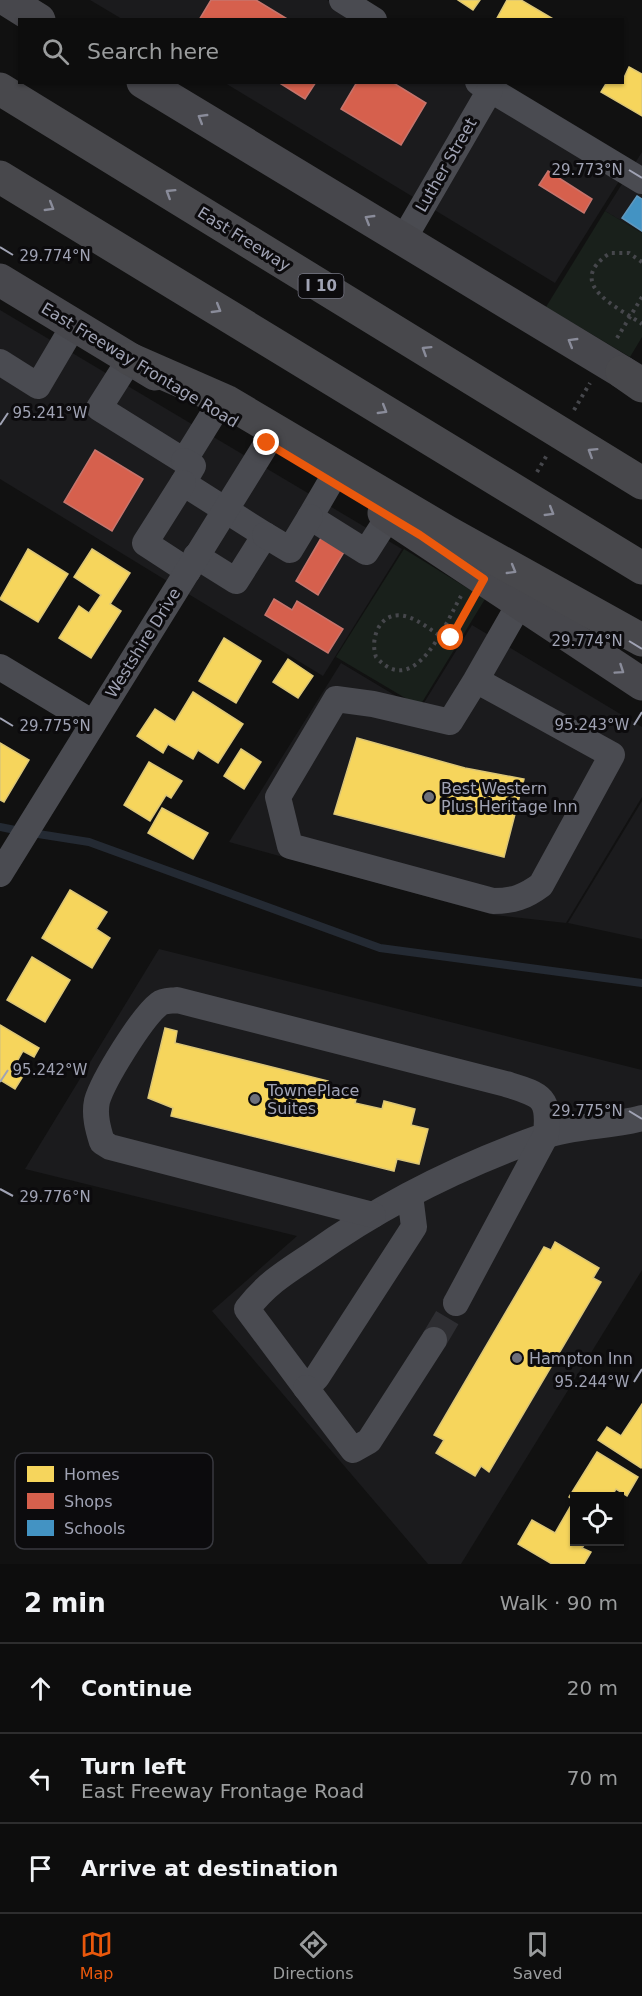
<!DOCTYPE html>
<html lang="en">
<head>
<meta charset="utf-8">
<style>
	body { margin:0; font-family:"DejaVu Sans",sans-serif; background:#1b1b1b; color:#f1f3f6 }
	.controls { position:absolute; right:18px; bottom:18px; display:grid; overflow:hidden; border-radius:0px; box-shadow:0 2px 4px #0004 }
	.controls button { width:54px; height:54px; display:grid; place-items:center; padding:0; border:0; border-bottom:2px solid #2d2d2e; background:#0d0d0d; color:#f1f3f6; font:30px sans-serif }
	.stop { position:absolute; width:18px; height:18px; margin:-14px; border:4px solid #ea580c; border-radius:50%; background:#fff }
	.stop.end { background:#ea580c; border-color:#fff; box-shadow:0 2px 6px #0008 }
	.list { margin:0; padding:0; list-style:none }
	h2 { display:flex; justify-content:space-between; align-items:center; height:78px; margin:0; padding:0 24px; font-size:26px }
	h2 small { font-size:20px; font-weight:400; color:#9a9c9d }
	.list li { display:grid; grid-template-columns:39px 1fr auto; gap:18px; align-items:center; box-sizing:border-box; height:90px; padding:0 24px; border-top:2px solid #2d2d2e }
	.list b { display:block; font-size:22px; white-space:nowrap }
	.list p { margin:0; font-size:20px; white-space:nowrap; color:#9a9c9d }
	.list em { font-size:20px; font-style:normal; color:#9a9c9d }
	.icon { flex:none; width:33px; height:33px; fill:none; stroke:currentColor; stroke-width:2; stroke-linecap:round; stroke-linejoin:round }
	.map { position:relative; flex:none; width:642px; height:1564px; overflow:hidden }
	.search { position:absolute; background:#0d0d0d; box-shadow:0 2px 4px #0004; left:18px; right:18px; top:18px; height:66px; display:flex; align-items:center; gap:15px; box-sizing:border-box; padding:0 21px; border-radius:0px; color:#9a9c9d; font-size:22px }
	.sheet { height:348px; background:#0d0d0d }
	nav { display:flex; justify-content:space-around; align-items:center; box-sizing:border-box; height:84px; border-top:2px solid #2d2d2e; background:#0d0d0d; font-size:16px; color:#9a9c9d }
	nav a { display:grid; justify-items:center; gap:3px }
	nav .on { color:#ea580c }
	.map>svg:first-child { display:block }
	.built { fill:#1b1b1d }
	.green { fill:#19201b }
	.homes { fill:#f6d55c; stroke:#dcc676; stroke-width:1.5 }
	.shops { fill:#d6604d; stroke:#c6746c; stroke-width:1.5 }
	.schools { fill:#4393c3; stroke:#5f98be; stroke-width:1.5 }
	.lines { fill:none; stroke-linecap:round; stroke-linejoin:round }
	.stream { stroke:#242a33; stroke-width:8 }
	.minor-tunnel { stroke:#2e2e32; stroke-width:26; stroke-dasharray:26 13; stroke-linecap:butt }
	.path { stroke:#46474c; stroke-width:4; stroke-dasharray:3 4.5; stroke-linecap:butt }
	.minor { stroke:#4a4b51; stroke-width:26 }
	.major { stroke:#47474c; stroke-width:33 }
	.highway { stroke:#48484c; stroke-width:33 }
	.oneway { stroke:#8a8c9a }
	.route { stroke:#ea580c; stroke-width:8 }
	.ticks { fill:none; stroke:#a0a3b4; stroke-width:2 }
	.poi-dot { fill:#6e707b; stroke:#0c0b0d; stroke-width:2 }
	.labels { text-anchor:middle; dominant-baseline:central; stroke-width:6; stroke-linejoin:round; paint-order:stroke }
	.shield { fill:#0c0b0d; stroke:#747582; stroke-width:1.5 }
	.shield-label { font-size:15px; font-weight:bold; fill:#a0a3b4 }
	.street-label { font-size:16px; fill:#a0a3b4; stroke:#0c0b0d }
	.poi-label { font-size:16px; fill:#a0a3b4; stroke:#0c0b0d; text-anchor:start }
	.key { fill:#0c0b0d; stroke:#38393f; stroke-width:1.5 }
	.key-label { font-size:16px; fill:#a0a3b4 }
	.ticks-label { font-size:15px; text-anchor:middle; fill:#a0a3b4; stroke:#0c0b0d; stroke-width:6; stroke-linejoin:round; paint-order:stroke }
</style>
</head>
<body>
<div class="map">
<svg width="642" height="1564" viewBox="0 0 642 1564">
	<rect width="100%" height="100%" fill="#111"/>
	<!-- built -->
	<g class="built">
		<path d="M 90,0 L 327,0 L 359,19 L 122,19 Z"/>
		<path d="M 225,83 L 463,83 L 621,178 L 555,283 Z"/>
		<path d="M 642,152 L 642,233 L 605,211 Z"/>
		<path d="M 0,310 L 402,549 L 323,676 L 0,479 Z"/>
		<path d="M 472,625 L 642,727 L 642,797 L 566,923 L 494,915 L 229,842 L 341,663 L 411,705 L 422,706 Z"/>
		<path d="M 642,801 L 642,939 L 568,923 Z"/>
		<path d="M 159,949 L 642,1070 L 642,1270 L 461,1564 L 428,1564 L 212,1311 L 297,1236 L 25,1169 Z"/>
	</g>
	<!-- green -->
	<g class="green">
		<path d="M 605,211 L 642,233 L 642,337 L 630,357 L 546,307 Z"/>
		<path d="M 404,549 L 485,599 L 421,704 L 412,702 L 336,657 Z"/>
	</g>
	<!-- homes -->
	<g class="homes">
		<path d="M 458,0 L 480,0 L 473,10 Z"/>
		<path d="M 507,0 L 521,0 L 555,20 L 496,20 Z"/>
		<path d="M 629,67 L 642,74 L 642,116 L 601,92 L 607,82 L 622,82 Z"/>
		<path d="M 28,549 L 68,574 L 38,622 L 0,599 Z"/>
		<path d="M 92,549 L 130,573 L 110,604 L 121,611 L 91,658 L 59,638 L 79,606 L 89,613 L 101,595 L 74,577 Z"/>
		<path d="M 224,638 L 261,661 L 236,703 L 199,681 Z"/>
		<path d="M 288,659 L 313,676 L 298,698 L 273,682 Z"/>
		<path d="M 193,692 L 243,724 L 218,763 L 198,750 L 193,759 L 168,744 L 163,753 L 137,736 L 155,709 L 175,722 Z"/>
		<path d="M 357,738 L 465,768 L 524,779 L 504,857 L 334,814 Z"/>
		<path d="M 0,743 L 29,760 L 4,802 L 0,800 Z"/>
		<path d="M 241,749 L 261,762 L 244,789 L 224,776 Z"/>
		<path d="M 149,762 L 182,781 L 171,798 L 166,795 L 150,821 L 124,805 Z"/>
		<path d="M 162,808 L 208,833 L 193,859 L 148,833 Z"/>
		<path d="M 70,890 L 107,912 L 96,929 L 110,938 L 92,968 L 42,938 Z"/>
		<path d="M 32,957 L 70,980 L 45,1022 L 7,1000 Z"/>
		<path d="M 0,1025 L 39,1048 L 34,1057 L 23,1051 L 14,1067 L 25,1073 L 15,1089 L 0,1080 Z"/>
		<path d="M 165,1028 L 177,1031 L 175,1043 L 328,1081 L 326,1088 L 337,1095 L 339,1088 L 358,1092 L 355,1103 L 382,1109 L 384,1101 L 415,1109 L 411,1125 L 428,1129 L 419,1164 L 397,1159 L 394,1171 L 171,1116 L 173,1108 L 148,1098 Z"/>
		<path d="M 555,1242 L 599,1268 L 593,1278 L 601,1282 L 489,1472 L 481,1466 L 475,1476 L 436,1453 L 444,1440 L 434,1435 L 544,1247 L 551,1250 Z"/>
		<path d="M 642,1404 L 642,1466 L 641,1468 L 598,1440 L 607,1427 L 621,1436 Z"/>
		<path d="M 597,1452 L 638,1477 L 627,1496 L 616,1489 L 612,1496 L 574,1496 L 574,1500 L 569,1497 Z"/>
		<path d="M 570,1507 L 574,1510 L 574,1542 L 586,1542 L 582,1548 L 591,1552 L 584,1564 L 552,1564 L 518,1544 L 532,1520 L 555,1533 Z"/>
	</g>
	<!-- shops -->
	<g class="shops">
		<path d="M 211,0 L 256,0 L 289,20 L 199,20 Z"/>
		<path d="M 278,82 L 316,82 L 305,99 Z"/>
		<path d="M 357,82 L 392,82 L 426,103 L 401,145 L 341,109 Z"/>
		<path d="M 548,171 L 592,199 L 584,213 L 539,185 Z"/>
		<path d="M 95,450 L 143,479 L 112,531 L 64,502 Z"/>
		<path d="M 321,538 L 344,552 L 318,595 L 296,581 Z"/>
		<path d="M 274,599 L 292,610 L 297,601 L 343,629 L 328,653 L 265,615 Z"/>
	</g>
	<!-- schools -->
	<path class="schools" d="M 637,196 L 642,199 L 642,231 L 622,218 Z"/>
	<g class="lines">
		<!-- stream -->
		<g class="stream">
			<path d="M 0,827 L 20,831"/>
			<path d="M 32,833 L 89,842 L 380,948 L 642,983"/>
		</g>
		<!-- minor-tunnel -->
		<path class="minor-tunnel" d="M 434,1340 L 456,1303"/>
		<!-- path -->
		<g class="path">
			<path d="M 642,262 L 629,253 L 610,253 C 563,284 618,307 642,324"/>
			<path d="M 617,338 L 642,297"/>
			<path d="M 574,410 L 590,383"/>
			<path d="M 537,472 L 547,455"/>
			<path d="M 461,596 C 445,624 415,701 376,657 C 369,636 382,608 408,617 C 421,621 433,632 445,639 L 451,638 L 471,603"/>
		</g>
		<!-- minor -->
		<g class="minor">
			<path d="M 342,0 L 374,20"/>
			<path d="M 478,82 L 642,181"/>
			<path d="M 403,240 L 490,90"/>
			<path d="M 130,359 L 99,408 L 184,461 L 215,411"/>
			<path d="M 0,362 L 38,386 L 74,325"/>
			<path d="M 184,461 L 193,466 L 183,483 L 265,535 L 236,581 L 196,556"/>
			<path d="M 331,481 L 310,517 L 366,552 L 389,516"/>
			<path d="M 183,483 L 145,543 L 188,571"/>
			<path d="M 265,535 L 290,550 L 310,517"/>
			<path d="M 0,667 L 93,723"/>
			<path d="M 476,680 L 450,722 L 373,704 L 336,699 L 278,797 L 290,846 L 493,901 C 513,901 525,897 541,885 L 612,755 L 476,680 L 520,603"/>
			<path d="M 0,874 L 267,443"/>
			<path d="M 410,1195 L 414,1227 L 317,1377 L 306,1388 L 247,1309 C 267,1283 286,1272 313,1254 C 383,1204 462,1165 544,1136 C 574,1125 610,1127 642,1118"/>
			<path d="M 373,1215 L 110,1147 L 102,1142 C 98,1129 94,1115 97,1101 C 103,1080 142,1017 159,1004 C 164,1000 171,1001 177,1000 L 506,1084 C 541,1095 550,1096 546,1135 L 456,1303"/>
			<path d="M 306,1388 L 353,1450 L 369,1441 L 434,1340"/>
		</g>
		<!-- major -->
		<g class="major">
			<path d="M 7,0 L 39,20"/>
			<path d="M 143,82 L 642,384"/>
			<path d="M 0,280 L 155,374"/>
			<path d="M 384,513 L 642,684"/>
		</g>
		<!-- highway -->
		<g class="highway">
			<path d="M 0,89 L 642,483"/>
			<path d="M 0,177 L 642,568"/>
			<path d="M 130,359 L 226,401 L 449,533 L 642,640"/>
			<path d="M 622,372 L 642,386"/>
		</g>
	</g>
	<!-- one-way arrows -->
	<defs><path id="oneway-chevron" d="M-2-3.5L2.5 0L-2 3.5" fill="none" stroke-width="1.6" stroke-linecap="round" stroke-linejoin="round" transform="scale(1.5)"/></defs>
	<g class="oneway">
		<use href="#oneway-chevron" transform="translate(202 118) rotate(-149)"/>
		<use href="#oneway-chevron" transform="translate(170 193) rotate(-148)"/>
		<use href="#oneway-chevron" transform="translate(50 207) rotate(31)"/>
		<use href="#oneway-chevron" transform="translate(369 219) rotate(-149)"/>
		<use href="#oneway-chevron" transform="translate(217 309) rotate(31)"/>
		<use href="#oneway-chevron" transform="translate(572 342) rotate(-149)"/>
		<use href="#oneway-chevron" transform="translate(426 350) rotate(-148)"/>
		<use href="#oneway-chevron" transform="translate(383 410) rotate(31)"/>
		<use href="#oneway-chevron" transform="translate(592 452) rotate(-148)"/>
		<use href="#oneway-chevron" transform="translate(550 512) rotate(31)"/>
		<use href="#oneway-chevron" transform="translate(512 570) rotate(30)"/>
		<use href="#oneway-chevron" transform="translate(620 670) rotate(34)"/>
	</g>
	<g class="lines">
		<!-- route -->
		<path class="route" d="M 267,443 L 420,535 L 484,579 L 451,638"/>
	</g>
	<!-- ticks -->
	<path class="ticks" d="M 629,170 L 642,178M 0,247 L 13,255M 0,425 L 8,413M 629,641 L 642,649M 0,718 L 13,726M 634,725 L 642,712M 0,1082 L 8,1070M 629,1111 L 642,1119M 0,1189 L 13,1196M 634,1382 L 642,1369"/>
	<!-- markers -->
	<g class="poi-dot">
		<circle cx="429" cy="797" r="6"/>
		<circle cx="255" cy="1099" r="6"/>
		<circle cx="517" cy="1358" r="6"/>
	</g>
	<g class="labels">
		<!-- shield labels -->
		<rect class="shield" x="298.5" y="274" width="45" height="24" rx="4.5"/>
		<g class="shield-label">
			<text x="321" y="286">I 10</text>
		</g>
		<!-- street labels -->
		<g class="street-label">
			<text transform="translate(446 165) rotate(-60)">Luther Street</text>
			<text transform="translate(244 239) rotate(32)">East Freeway</text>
			<text transform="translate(140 365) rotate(31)">East Freeway Frontage Road</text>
			<text transform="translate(143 643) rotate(-58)">Westshire Drive</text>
		</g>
		<!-- poi labels -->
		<g class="poi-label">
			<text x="441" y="788">Best Western<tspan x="441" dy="18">Plus Heritage Inn</tspan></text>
			<text x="267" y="1090">TownePlace<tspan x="267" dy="18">Suites</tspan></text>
			<text x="529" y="1358">Hampton Inn</text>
		</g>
	</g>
	<!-- legend -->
	<rect x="15" y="1453" width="198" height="96" rx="9" class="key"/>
	<rect x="27" y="1466" width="27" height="16" fill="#f6d55c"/>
	<rect x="27" y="1493" width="27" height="16" fill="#d6604d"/>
	<rect x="27" y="1520" width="27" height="16" fill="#4393c3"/>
	<g class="key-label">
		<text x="64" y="1480">Homes</text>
		<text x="64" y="1507">Shops</text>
		<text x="64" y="1534">Schools</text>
	</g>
	<g class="ticks-label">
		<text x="587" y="175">29.773°N</text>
		<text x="55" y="261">29.774°N</text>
		<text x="50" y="418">95.241°W</text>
		<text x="587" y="646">29.774°N</text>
		<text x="592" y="730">95.243°W</text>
		<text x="55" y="731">29.775°N</text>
		<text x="50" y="1075">95.242°W</text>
		<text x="587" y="1116">29.775°N</text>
		<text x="55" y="1202">29.776°N</text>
		<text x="592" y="1387">95.244°W</text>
	</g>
</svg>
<div class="controls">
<button><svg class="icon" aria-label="locate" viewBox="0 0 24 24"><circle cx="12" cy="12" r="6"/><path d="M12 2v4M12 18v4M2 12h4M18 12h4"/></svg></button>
</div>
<div class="stop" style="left:451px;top:638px"></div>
<div class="stop end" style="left:267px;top:443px"></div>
<div class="search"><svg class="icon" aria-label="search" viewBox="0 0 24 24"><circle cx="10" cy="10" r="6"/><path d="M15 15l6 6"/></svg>Search here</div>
</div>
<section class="sheet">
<h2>2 min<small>Walk · 90 m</small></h2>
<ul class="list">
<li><svg class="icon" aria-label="ahead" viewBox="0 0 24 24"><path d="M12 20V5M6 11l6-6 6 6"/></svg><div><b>Continue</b></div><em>20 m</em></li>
<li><svg class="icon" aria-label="left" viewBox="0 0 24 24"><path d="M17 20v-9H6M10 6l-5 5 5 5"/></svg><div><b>Turn left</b><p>East Freeway Frontage Road</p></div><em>70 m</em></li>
<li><svg class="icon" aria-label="arrive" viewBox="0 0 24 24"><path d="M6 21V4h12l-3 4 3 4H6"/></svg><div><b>Arrive at destination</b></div></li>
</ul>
</section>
<nav>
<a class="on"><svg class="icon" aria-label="map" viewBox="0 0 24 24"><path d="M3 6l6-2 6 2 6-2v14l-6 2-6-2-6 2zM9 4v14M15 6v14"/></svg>Map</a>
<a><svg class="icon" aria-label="directions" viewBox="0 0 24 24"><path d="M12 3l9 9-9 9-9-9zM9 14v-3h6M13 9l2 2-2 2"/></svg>Directions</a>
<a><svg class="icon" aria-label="saved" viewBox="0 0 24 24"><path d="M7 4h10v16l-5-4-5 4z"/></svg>Saved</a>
</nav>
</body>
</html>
